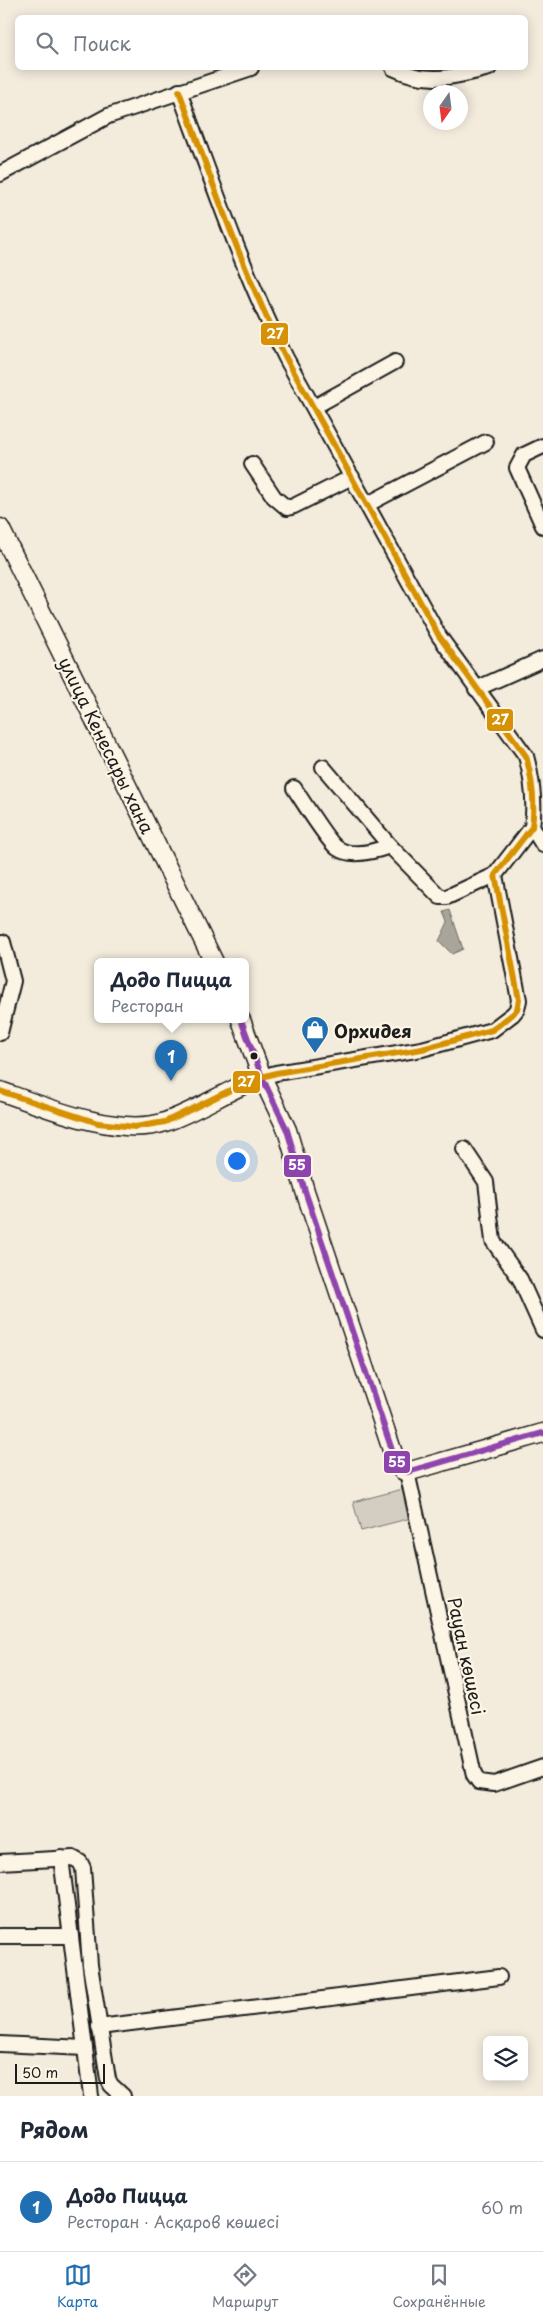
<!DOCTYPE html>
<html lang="ru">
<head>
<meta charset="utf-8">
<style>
	body { margin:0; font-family:"Playpen Sans",sans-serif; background:#f2f2f3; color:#1f2937 }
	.controls { position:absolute; right:15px; bottom:15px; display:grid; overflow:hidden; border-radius:8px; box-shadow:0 2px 12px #0003 }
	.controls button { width:45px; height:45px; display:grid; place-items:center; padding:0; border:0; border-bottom:1px solid #e0e1e3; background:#fff; color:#1f2937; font:25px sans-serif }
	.compass { position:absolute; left:423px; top:85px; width:45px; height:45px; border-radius:50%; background:#fff; box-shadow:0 2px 12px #0003; rotate:194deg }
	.scale { position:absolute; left:15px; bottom:12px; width:90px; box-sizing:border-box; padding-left:5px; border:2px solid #1c1c1c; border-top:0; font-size:14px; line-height:18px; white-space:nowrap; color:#1c1c1c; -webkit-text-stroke:4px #fcf5e5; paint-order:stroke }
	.you { position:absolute; left:236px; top:1160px; width:18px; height:18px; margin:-12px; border:4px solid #fff; border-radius:50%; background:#1a73e8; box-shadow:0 0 0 8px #1a73e833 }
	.badge { display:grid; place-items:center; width:32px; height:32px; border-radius:50%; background:#1f6fb2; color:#fff; font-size:16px; font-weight:700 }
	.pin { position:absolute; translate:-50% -41px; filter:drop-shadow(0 1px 2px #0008) }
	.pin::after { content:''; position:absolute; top:26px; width:18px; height:15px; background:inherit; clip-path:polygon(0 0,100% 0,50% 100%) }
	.popup { position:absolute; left:94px; top:958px; width:155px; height:65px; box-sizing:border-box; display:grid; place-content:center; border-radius:8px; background:#fff; filter:drop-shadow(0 1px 4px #0005); font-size:16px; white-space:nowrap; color:#747a83 }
	.popup b { font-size:19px; color:#1f2937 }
	.popup::after { content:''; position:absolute; left:50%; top:100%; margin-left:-10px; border:10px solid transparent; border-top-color:#fff }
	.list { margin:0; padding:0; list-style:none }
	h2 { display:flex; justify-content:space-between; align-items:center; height:65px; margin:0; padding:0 20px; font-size:21px }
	h2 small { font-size:16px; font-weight:400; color:#747a83 }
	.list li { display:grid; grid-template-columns:32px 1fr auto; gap:15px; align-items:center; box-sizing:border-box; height:90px; padding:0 20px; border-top:1px solid #e0e1e3 }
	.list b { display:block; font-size:19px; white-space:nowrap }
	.list p { margin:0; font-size:16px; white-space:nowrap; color:#747a83 }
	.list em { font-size:16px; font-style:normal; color:#747a83 }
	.icon { flex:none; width:28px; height:28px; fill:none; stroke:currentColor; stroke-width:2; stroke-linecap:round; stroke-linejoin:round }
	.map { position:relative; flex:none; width:543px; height:2096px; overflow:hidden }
	.search { position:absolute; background:#fff; box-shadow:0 2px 12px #0003; left:15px; right:15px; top:15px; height:55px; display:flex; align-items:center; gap:12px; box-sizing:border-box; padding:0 18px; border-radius:8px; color:#747a83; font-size:19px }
	.sheet { height:155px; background:#fff }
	nav { display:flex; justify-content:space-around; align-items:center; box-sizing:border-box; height:70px; border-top:1px solid #e0e1e3; background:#fff; font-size:14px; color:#747a83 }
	nav a { display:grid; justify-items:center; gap:2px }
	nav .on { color:#1f6fb2 }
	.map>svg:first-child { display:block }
	.green { fill:#d3cec1; stroke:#78756e }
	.water { fill:#aaa59b; stroke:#716e68 }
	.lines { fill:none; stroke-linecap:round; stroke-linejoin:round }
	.minor-casing { stroke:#1c1c1c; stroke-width:18 }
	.tertiary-casing { stroke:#1c1c1c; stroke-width:21 }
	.minor { stroke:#fcf5e5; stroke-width:14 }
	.tertiary { stroke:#fcf5e5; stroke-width:18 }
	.bus-1-casing { stroke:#fcf5e5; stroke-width:10 }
	.bus-2-casing { stroke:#fcf5e5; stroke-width:10 }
	.bus-1 { stroke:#8e44ad; stroke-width:6 }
	.bus-2 { stroke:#d69104; stroke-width:6 }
	.bus-dot { fill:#1c1c1c; stroke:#fcf5e5; stroke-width:2 }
	.labels { text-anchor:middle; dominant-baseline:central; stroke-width:4.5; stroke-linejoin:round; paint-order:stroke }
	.street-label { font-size:18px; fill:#1c1c1c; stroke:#fcf5e5 }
	.poi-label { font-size:18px; font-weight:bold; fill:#1c1c1c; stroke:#fcf5e5; text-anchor:start }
	.line-badge { stroke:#fcf5e5; stroke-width:2 }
	.badge-label { font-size:14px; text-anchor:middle; font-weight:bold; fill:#fff }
</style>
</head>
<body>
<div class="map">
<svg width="543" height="2096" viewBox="0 0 543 2096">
	<rect width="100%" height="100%" fill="#f3ecdd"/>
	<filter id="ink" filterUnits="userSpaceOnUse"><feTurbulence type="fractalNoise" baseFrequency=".02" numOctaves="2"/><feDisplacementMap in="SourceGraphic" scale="10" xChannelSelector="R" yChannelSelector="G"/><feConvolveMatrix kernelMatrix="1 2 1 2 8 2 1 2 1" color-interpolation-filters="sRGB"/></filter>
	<g filter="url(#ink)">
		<!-- green -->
		<path class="green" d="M 403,1489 L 411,1518 L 361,1531 L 353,1502 Z"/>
		<!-- water -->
		<path class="water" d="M 450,910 L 463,949 L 452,954 L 439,941 L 448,922 L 444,912 Z"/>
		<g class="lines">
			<defs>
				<g id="minor">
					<path d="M 393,68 C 428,85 454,77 489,68"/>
					<path d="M 179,91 C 212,181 243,272 286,358 L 439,636 L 526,756 C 532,778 535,805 532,827 L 495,875 L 519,1000 L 517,1009 L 513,1014 L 492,1030 L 422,1049 L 276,1073 L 262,1077"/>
					<path d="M 0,174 L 108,116 L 251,68"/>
					<path d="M 314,407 L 395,362"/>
					<path d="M 543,446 L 524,455 L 517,468 L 543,526"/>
					<path d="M 252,464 L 274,497 L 287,508 L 294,506 L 352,477"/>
					<path d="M 368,504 L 486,442"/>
					<path d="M 476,689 L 543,659"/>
					<path d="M 323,767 L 390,846 L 440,897 L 447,897 L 495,875"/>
					<path d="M 294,788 C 302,800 328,842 337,848 C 351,858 376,851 390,846"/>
					<path d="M 532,827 L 543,845"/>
					<path d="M 0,1033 L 13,981 L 3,942"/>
					<path d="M 464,1149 L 486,1182 L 493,1241 L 520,1279 L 543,1330"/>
					<path d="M 407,1472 L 474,1775 L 479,1782 L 494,1784 L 543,1767"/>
					<path d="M 61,1858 L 91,2096"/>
					<path d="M 0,1862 L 73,1858 L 80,1862 L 83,1868 L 90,1965 L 108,2079 L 111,2085 L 123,2096"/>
					<path d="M 0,1936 L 71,1936"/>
					<path d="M 99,2027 L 499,1977"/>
					<path d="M 0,2044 L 85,2048"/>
				</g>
				<g id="tertiary">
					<path d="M 0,528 L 214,962"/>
					<path d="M 241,1020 L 262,1077 L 287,1130 L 305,1191 L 395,1459 L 402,1470 L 407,1472 L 543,1433"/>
					<path d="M 0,1091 C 45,1107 119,1138 165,1122 C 199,1110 229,1089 262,1077"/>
				</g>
			</defs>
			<!-- minor casing -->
			<use href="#minor" class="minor-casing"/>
			<!-- tertiary casing -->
			<use href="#tertiary" class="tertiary-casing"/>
			<!-- minor -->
			<use href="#minor" class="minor"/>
			<!-- tertiary -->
			<use href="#tertiary" class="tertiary"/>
			<defs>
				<path id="bus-1" d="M 241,1020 L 262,1077 L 287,1130 L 305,1191 L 395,1459 L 402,1470 L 407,1472 L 543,1433"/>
				<path id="bus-2" d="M 0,1091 L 98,1123 L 135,1127 L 165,1122 L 249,1081 L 276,1073 L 422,1049 L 492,1030 L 513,1014 L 517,1009 L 519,1000 L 495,875 L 532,827 C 535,805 532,778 526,756 L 439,636 L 286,358 C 243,272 212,181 179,91"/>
			</defs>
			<!-- bus-1 casing -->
			<use href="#bus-1" class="bus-1-casing"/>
			<!-- bus-2 casing -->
			<use href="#bus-2" class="bus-2-casing"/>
			<!-- bus-1 -->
			<use href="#bus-1" class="bus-1"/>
			<!-- bus-2 -->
			<use href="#bus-2" class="bus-2"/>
		</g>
	</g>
	<!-- icons -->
	<defs>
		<symbol id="shop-pin" viewBox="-11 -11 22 30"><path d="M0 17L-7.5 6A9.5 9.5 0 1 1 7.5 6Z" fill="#1f6fb2" stroke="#fcf5e5"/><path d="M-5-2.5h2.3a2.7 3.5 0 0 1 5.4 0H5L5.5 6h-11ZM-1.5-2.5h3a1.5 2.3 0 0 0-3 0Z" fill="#fff"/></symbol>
	</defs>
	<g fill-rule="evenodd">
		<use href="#shop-pin" x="299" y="1014" width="32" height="43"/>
	</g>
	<!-- markers -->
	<circle class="bus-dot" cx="254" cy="1056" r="4.5"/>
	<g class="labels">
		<!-- street labels -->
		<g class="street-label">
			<text transform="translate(107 745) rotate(64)">улица Кенесары хана</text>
			<text transform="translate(467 1656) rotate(78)">Рауан көшесі</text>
		</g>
		<!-- poi labels -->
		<g class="poi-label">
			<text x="334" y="1030">Орхидея</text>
		</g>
	</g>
	<g class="line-badge">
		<rect x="260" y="322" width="29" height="24" rx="5" fill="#d69104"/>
		<rect x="486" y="708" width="28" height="24" rx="5" fill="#d69104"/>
		<rect x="232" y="1070" width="29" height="24" rx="5" fill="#d69104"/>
		<rect x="283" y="1154" width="29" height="24" rx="5" fill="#8e44ad"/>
		<rect x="383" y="1450" width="28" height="24" rx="5" fill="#8e44ad"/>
	</g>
	<g class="badge-label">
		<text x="275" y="339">27</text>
		<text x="500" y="725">27</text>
		<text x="246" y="1087">27</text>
		<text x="297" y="1170">55</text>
		<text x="397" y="1467">55</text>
	</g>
</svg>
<div class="controls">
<button><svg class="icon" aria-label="layers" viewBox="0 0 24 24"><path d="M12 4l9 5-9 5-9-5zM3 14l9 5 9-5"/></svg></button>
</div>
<svg class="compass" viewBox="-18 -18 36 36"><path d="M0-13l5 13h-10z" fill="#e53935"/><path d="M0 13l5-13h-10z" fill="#747a83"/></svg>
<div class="scale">50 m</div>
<div class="you"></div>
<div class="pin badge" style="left:171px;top:1081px">1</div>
<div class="popup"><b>Додо Пицца</b>Ресторан</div>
<div class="search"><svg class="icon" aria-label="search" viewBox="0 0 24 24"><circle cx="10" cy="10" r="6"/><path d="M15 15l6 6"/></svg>Поиск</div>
</div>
<section class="sheet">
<h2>Рядом<small></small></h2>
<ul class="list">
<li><span class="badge">1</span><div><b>Додо Пицца</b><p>Ресторан · Асқаров көшесі</p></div><em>60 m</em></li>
</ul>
</section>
<nav>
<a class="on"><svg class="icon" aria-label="map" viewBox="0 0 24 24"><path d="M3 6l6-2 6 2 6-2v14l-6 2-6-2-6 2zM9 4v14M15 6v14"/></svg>Карта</a>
<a><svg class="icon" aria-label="directions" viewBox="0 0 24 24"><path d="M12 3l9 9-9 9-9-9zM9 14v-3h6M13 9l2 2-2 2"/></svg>Маршрут</a>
<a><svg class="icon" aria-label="saved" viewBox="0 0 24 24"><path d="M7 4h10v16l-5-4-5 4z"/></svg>Сохранённые</a>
</nav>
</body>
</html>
